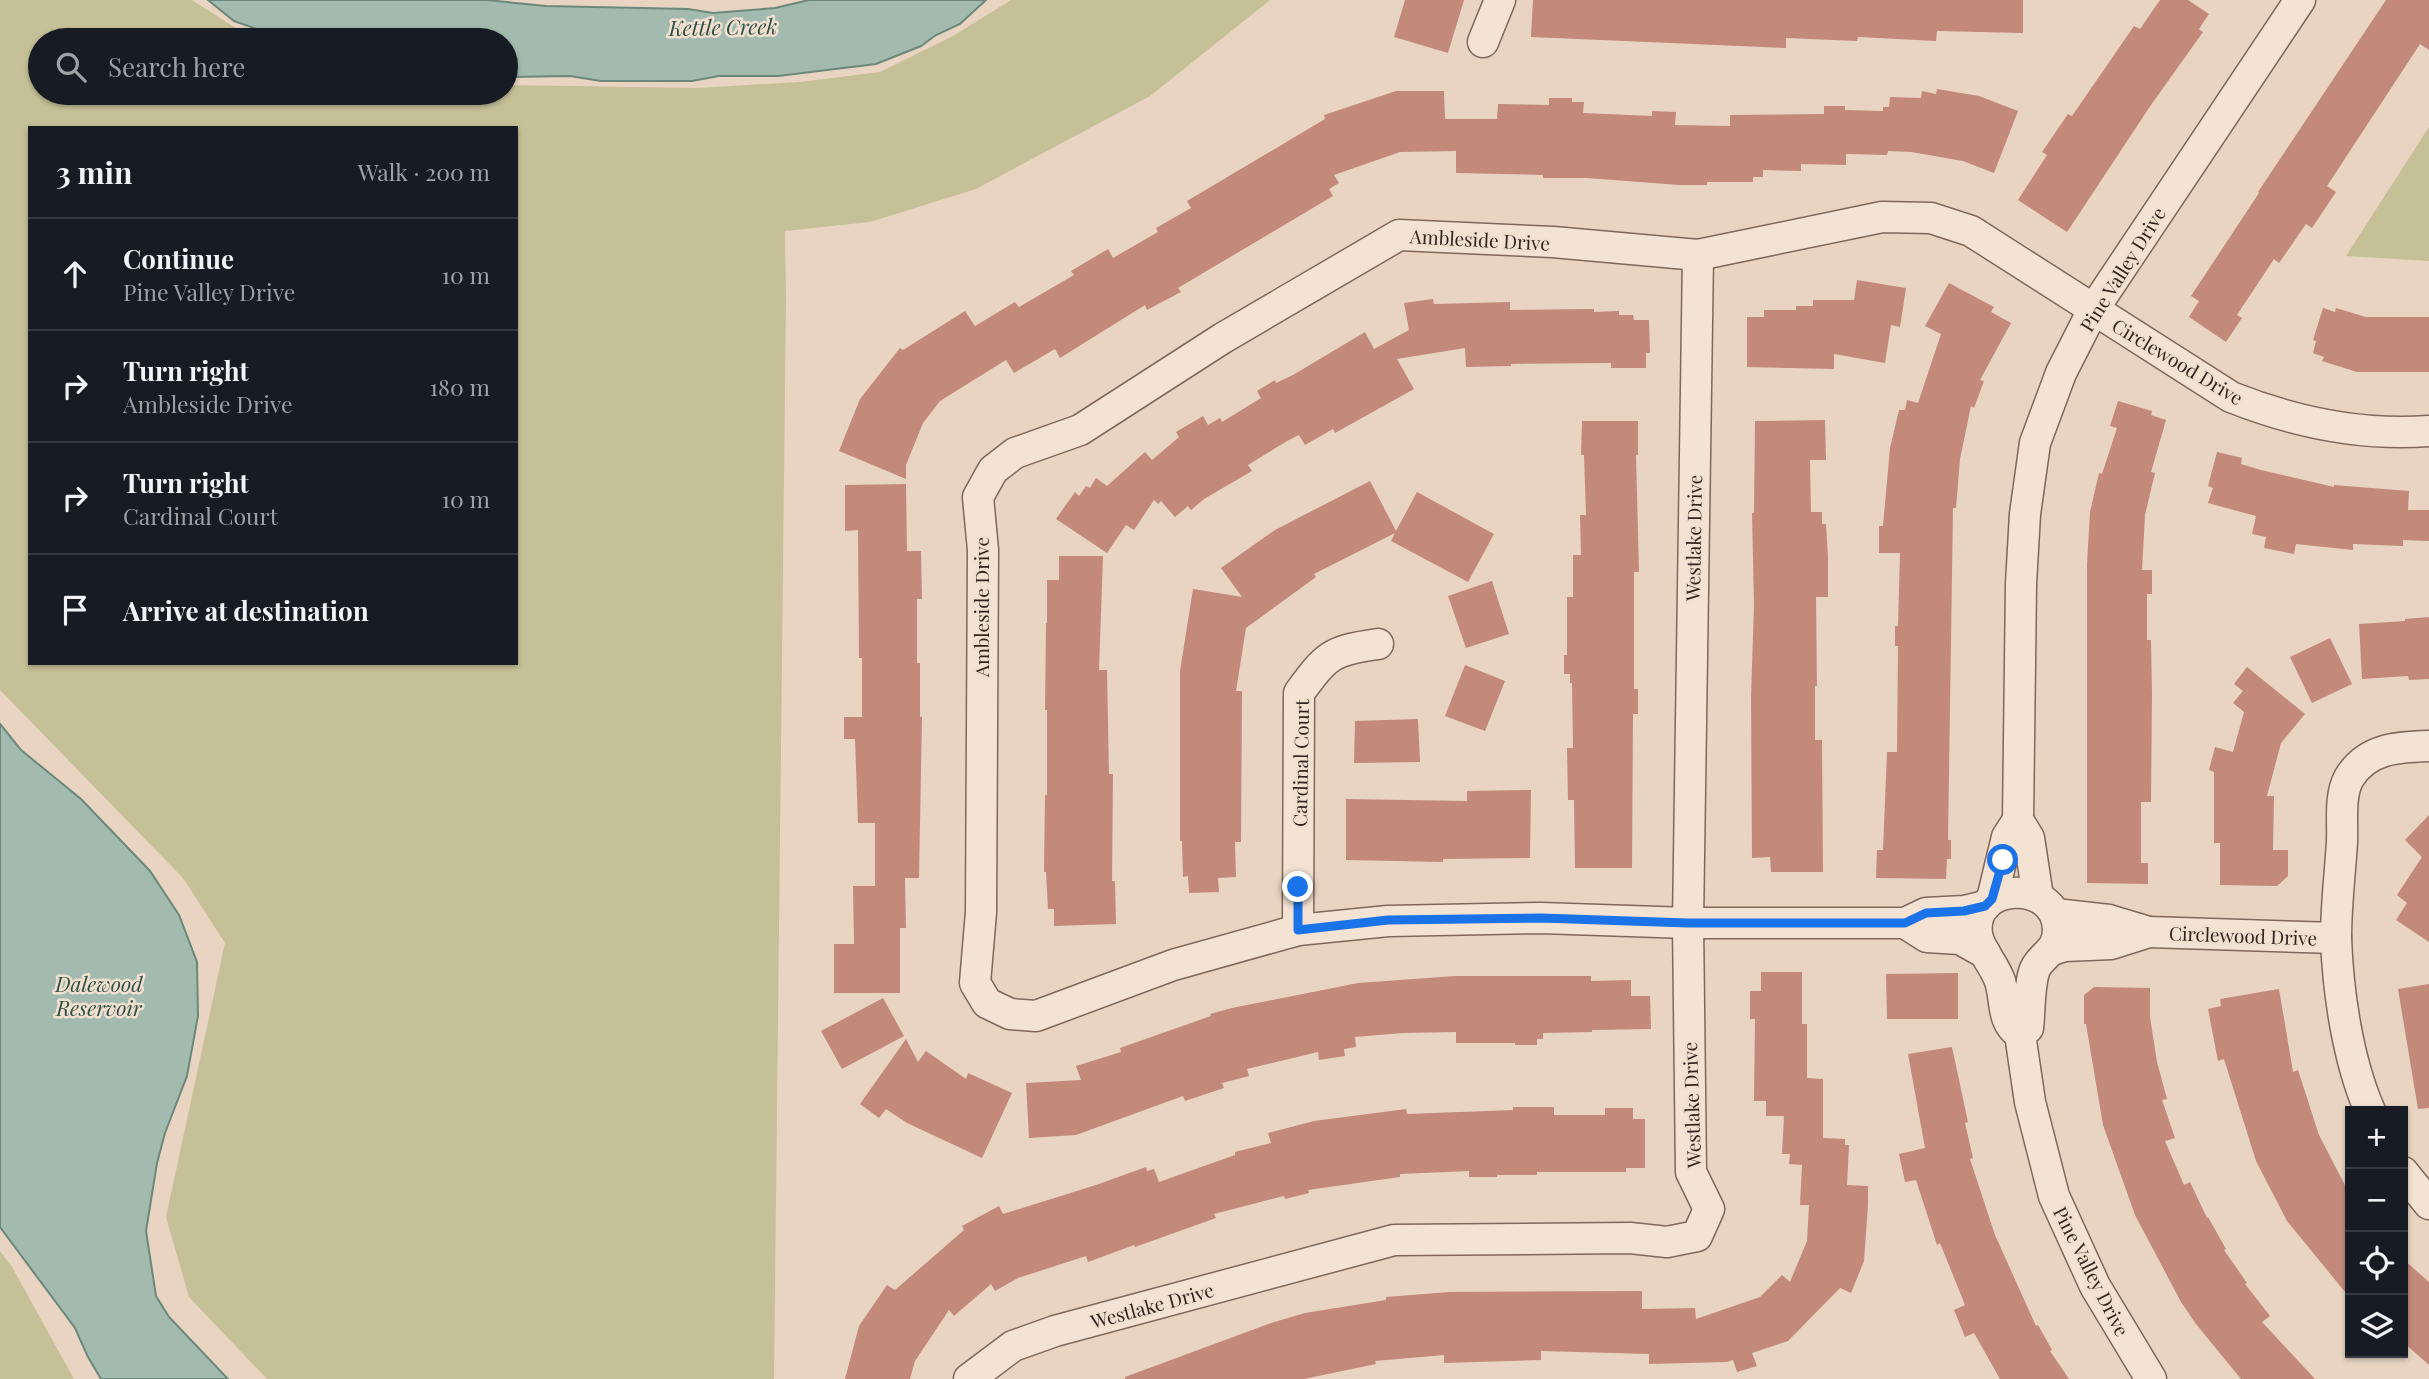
<!DOCTYPE html>
<html lang="en">
<head>
<meta charset="utf-8">
<style>
	body { margin:0; font-family:"Playfair Display",serif; background:#242831; color:#f1f3f6 }
	.controls { position:absolute; right:21px; bottom:21px; display:grid; overflow:hidden; border-radius:0px; box-shadow:0 2px 5px #0004 }
	.controls button { width:63px; height:63px; display:grid; place-items:center; padding:0; border:0; border-bottom:2px solid #363941; background:#171b24; color:#f1f3f6; font:35px sans-serif }
	.stop { position:absolute; width:21px; height:21px; margin:-16px; border:5px solid #1a73e8; border-radius:50%; background:#fff }
	.stop.end { background:#1a73e8; border-color:#fff; box-shadow:0 2px 7px #0008 }
	.list { margin:0; padding:0; list-style:none }
	h2 { display:flex; justify-content:space-between; align-items:center; height:91px; margin:0; padding:0 28px; font-size:30px }
	h2 small { font-size:23px; font-weight:400; color:#9ea1a6 }
	.list li { display:grid; grid-template-columns:46px 1fr auto; gap:21px; align-items:center; box-sizing:border-box; height:112px; padding:0 28px; border-top:2px solid #363941 }
	.list b { display:block; font-size:26px; white-space:nowrap }
	.list p { margin:0; font-size:23px; white-space:nowrap; color:#9ea1a6 }
	.list em { font-size:23px; font-style:normal; color:#9ea1a6 }
	.icon { flex:none; width:38px; height:38px; fill:none; stroke:currentColor; stroke-width:2; stroke-linecap:round; stroke-linejoin:round }
	.map { position:relative; flex:none; width:2429px; height:1379px; overflow:hidden }
	.search { position:absolute; background:#171b24; box-shadow:0 2px 5px #0004; left:28px; top:28px; width:490px; height:77px; display:flex; align-items:center; gap:18px; box-sizing:border-box; padding:0 24px; border-radius:38px; color:#9ea1a6; font-size:26px }
	.panel { position:absolute; background:#171b24; box-shadow:0 2px 5px #0004; left:28px; top:126px; width:490px; height:539px; border-radius:0px }
	.map>svg:first-child { display:block }
	.green { fill:#c5c097; fill-rule:evenodd }
	.water { fill:#a3bbaf; stroke:#6c887b; stroke-width:2 }
	.building { fill:#c3897b }
	.lines { fill:none; stroke-linecap:round; stroke-linejoin:round }
	.minor-casing { stroke:#80665b; stroke-width:33 }
	.minor { stroke:#f4e3d3; stroke-width:30 }
	.route { stroke:#1a73e8; stroke-width:9 }
	.labels { text-anchor:middle; dominant-baseline:central; stroke-width:5; stroke-linejoin:round; paint-order:stroke }
	.street-label { font-size:19px; fill:#31231d; stroke:#f1e0d0 }
	.water-label { font-size:21px; font-style:italic; fill:#2e5046; stroke:#f1e0d0 }
</style>
</head>
<body>
<div class="map">
<svg width="2429" height="1379" viewBox="0 0 2429 1379">
	<rect width="100%" height="100%" fill="#e8d4c1"/>
	<!-- green -->
	<g class="green">
		<path d="M 0,0 L 192,0 L 245,34 L 263,40 L 40,40 L 40,93 L 506,93 L 506,85 L 697,88 L 800,82 L 880,72 L 953,36 L 1011,0 L 1270,0 L 1150,96 L 976,189 L 870,222 L 785,231 L 786,298 L 774,1379 L 267,1379 L 189,1297 L 166,1217 L 225,943 L 183,878 L 0,690 ZM 30,128 L 516,128 L 516,663 L 30,663 Z"/>
		<path d="M 2429,127 L 2429,261 L 2346,256 Z"/>
		<path d="M 0,1251 L 12,1267 L 74,1379 L 0,1379 Z"/>
	</g>
	<!-- water -->
	<g class="water">
		<path d="M 208,0 L 487,0 L 546,6 L 688,9 L 713,13 L 775,8 L 809,0 L 986,0 L 960,24 L 936,35 L 921,46 L 876,64 L 778,76 L 719,76 L 692,81 L 601,81 L 570,76 L 506,77 L 506,40 L 288,40 L 234,21 Z"/>
		<path d="M 0,724 L 21,750 L 81,799 L 150,871 L 179,915 L 197,962 L 198,1016 L 187,1076 L 165,1133 L 157,1163 L 146,1231 L 156,1296 L 169,1317 L 228,1379 L 101,1379 L 88,1357 L 75,1328 L 0,1227 Z"/>
	</g>
	<!-- building -->
	<g class="building">
		<path d="M 1405,0 L 1464,0 L 1448,53 L 1394,37 Z"/>
		<path d="M 1533,0 L 2023,0 L 2023,33 L 1937,31 L 1936,41 L 1858,37 L 1857,41 L 1786,38 L 1786,48 L 1531,37 Z"/>
		<path d="M 2160,0 L 2188,0 L 2209,14 L 2199,29 L 2203,32 L 2151,105 L 2067,232 L 2018,200 L 2047,155 L 2042,152 L 2068,114 L 2072,116 L 2134,26 L 2140,29 Z"/>
		<path d="M 2386,0 L 2429,0 L 2429,50 L 2420,44 L 2327,186 L 2336,192 L 2312,228 L 2306,224 L 2279,263 L 2274,259 L 2237,315 L 2242,318 L 2226,342 L 2189,317 L 2199,301 L 2191,296 L 2259,193 L 2258,192 Z"/>
		<path d="M 1937,89 L 1979,96 L 2018,111 L 1994,173 L 1963,161 L 1911,152 L 1888,151 L 1887,155 L 1846,154 L 1846,165 L 1801,164 L 1801,171 L 1763,170 L 1763,177 L 1753,177 L 1753,182 L 1707,182 L 1707,185 L 1679,185 L 1587,178 L 1543,178 L 1543,175 L 1456,173 L 1456,151 L 1400,152 L 1334,175 L 1339,183 L 1329,189 L 1333,196 L 1178,288 L 1181,292 L 1147,310 L 1145,305 L 1060,358 L 1055,349 L 1014,373 L 1006,360 L 940,401 L 923,423 L 906,465 L 906,479 L 839,451 L 860,399 L 900,348 L 903,350 L 965,311 L 975,326 L 1015,302 L 1019,307 L 1074,275 L 1071,271 L 1108,249 L 1113,258 L 1158,232 L 1156,228 L 1191,208 L 1187,201 L 1325,119 L 1324,115 L 1396,91 L 1444,91 L 1445,119 L 1497,119 L 1498,104 L 1549,105 L 1549,98 L 1572,98 L 1572,102 L 1584,102 L 1583,113 L 1652,116 L 1652,111 L 1676,112 L 1675,125 L 1730,126 L 1730,115 L 1824,114 L 1824,106 L 1845,106 L 1845,110 L 1883,111 L 1883,107 L 1889,107 L 1890,97 L 1921,98 L 1922,91 L 1936,94 Z"/>
		<path d="M 1857,280 L 1906,288 L 1900,327 L 1891,325 L 1885,363 L 1834,354 L 1834,369 L 1747,367 L 1747,317 L 1764,317 L 1764,310 L 1796,310 L 1796,306 L 1813,306 L 1813,300 L 1854,300 Z"/>
		<path d="M 1949,283 L 1994,307 L 1991,312 L 2011,323 L 1980,380 L 1984,381 L 1974,408 L 1971,406 L 1960,459 L 1956,508 L 1953,508 L 1948,840 L 1951,840 L 1951,859 L 1947,859 L 1946,879 L 1876,878 L 1877,850 L 1883,850 L 1887,752 L 1897,752 L 1898,646 L 1895,646 L 1895,626 L 1898,626 L 1900,553 L 1879,553 L 1879,526 L 1883,526 L 1890,448 L 1899,410 L 1905,410 L 1907,400 L 1918,403 L 1941,334 L 1925,326 Z"/>
		<path d="M 1433,299 L 1434,304 L 1510,302 L 1510,310 L 1594,309 L 1594,312 L 1619,311 L 1619,315 L 1633,315 L 1634,320 L 1649,320 L 1650,353 L 1646,353 L 1646,368 L 1611,368 L 1611,363 L 1511,364 L 1511,366 L 1466,367 L 1465,348 L 1397,359 L 1414,389 L 1335,433 L 1333,429 L 1305,445 L 1299,435 L 1287,441 L 1248,465 L 1252,471 L 1204,499 L 1191,510 L 1188,506 L 1175,517 L 1161,501 L 1158,504 L 1154,500 L 1134,530 L 1126,525 L 1107,553 L 1056,519 L 1075,492 L 1079,496 L 1086,486 L 1090,488 L 1096,478 L 1107,486 L 1145,452 L 1152,460 L 1179,437 L 1176,432 L 1203,416 L 1208,425 L 1220,418 L 1222,422 L 1261,398 L 1257,391 L 1275,380 L 1276,383 L 1293,375 L 1365,332 L 1374,349 L 1409,330 L 1404,303 Z"/>
		<path d="M 2323,308 L 2335,312 L 2336,308 L 2366,317 L 2429,317 L 2429,372 L 2357,372 L 2322,361 L 2324,357 L 2313,353 L 2316,341 L 2313,340 Z"/>
		<path d="M 2118,401 L 2152,411 L 2151,415 L 2166,420 L 2151,472 L 2155,473 L 2145,515 L 2142,570 L 2152,570 L 2152,594 L 2147,594 L 2147,640 L 2151,640 L 2152,695 L 2151,802 L 2141,802 L 2141,863 L 2148,863 L 2148,884 L 2087,883 L 2087,564 L 2090,512 L 2099,473 L 2102,474 L 2117,428 L 2110,426 Z"/>
		<path d="M 1825,420 L 1826,460 L 1810,460 L 1811,512 L 1822,512 L 1822,524 L 1826,524 L 1828,557 L 1828,597 L 1816,597 L 1817,686 L 1815,686 L 1815,740 L 1822,740 L 1823,872 L 1771,872 L 1770,857 L 1752,858 L 1751,697 L 1754,605 L 1752,513 L 1754,513 L 1755,421 Z"/>
		<path d="M 1582,421 L 1638,421 L 1638,455 L 1636,455 L 1639,572 L 1634,572 L 1634,689 L 1638,689 L 1638,714 L 1633,714 L 1632,868 L 1575,868 L 1574,800 L 1568,800 L 1567,748 L 1573,748 L 1572,683 L 1570,683 L 1570,674 L 1564,674 L 1564,655 L 1567,655 L 1567,597 L 1573,597 L 1573,555 L 1581,555 L 1580,515 L 1586,515 L 1584,455 L 1581,455 Z"/>
		<path d="M 2217,452 L 2242,458 L 2241,464 L 2261,470 L 2334,487 L 2334,485 L 2409,491 L 2408,510 L 2429,510 L 2429,541 L 2403,540 L 2403,546 L 2353,544 L 2353,550 L 2296,544 L 2294,554 L 2264,548 L 2266,537 L 2252,534 L 2256,516 L 2208,503 L 2213,488 L 2208,486 Z"/>
		<path d="M 1370,481 L 1396,531 L 1417,492 L 1494,534 L 1468,582 L 1391,541 L 1395,533 L 1314,574 L 1316,577 L 1246,628 L 1236,691 L 1242,691 L 1241,842 L 1235,842 L 1236,877 L 1218,878 L 1219,892 L 1189,893 L 1188,876 L 1183,877 L 1182,841 L 1180,841 L 1180,671 L 1193,589 L 1242,597 L 1221,568 L 1275,530 Z"/>
		<path d="M 906,484 L 907,551 L 921,551 L 922,599 L 917,599 L 917,663 L 920,663 L 920,717 L 922,717 L 919,878 L 905,878 L 906,928 L 900,928 L 900,993 L 834,993 L 834,944 L 854,944 L 853,886 L 875,886 L 875,823 L 858,823 L 855,739 L 844,739 L 844,717 L 862,717 L 862,658 L 859,658 L 858,530 L 845,531 L 845,485 Z"/>
		<path d="M 1059,556 L 1103,556 L 1099,670 L 1107,670 L 1109,774 L 1113,774 L 1112,881 L 1115,881 L 1116,924 L 1054,926 L 1054,909 L 1048,909 L 1046,872 L 1044,872 L 1045,795 L 1047,795 L 1047,710 L 1045,710 L 1046,623 L 1047,623 L 1047,580 L 1059,580 Z"/>
		<path d="M 1492,581 L 1509,634 L 1466,648 L 1448,596 Z"/>
		<path d="M 2429,617 L 2429,679 L 2409,680 L 2408,676 L 2362,679 L 2359,624 L 2405,621 L 2405,619 Z"/>
		<path d="M 2330,638 L 2352,684 L 2312,703 L 2290,657 Z"/>
		<path d="M 1465,665 L 1505,681 L 1485,731 L 1445,716 Z"/>
		<path d="M 2247,667 L 2305,714 L 2281,743 L 2267,796 L 2274,796 L 2273,850 L 2288,850 L 2288,876 L 2277,886 L 2220,885 L 2220,843 L 2214,843 L 2214,772 L 2209,770 L 2215,747 L 2233,752 L 2244,712 L 2233,703 L 2243,691 L 2234,684 Z"/>
		<path d="M 1418,719 L 1420,762 L 1354,763 L 1355,721 Z"/>
		<path d="M 1531,790 L 1530,858 L 1443,859 L 1443,862 L 1346,860 L 1346,799 L 1467,801 L 1467,791 Z"/>
		<path d="M 2429,815 L 2429,942 L 2396,920 L 2407,903 L 2397,895 L 2422,857 L 2405,840 Z"/>
		<path d="M 1761,972 L 1802,972 L 1802,1024 L 1807,1024 L 1807,1078 L 1823,1079 L 1823,1138 L 1845,1139 L 1845,1145 L 1849,1145 L 1847,1185 L 1868,1186 L 1868,1205 L 1864,1261 L 1851,1293 L 1840,1288 L 1788,1341 L 1752,1353 L 1757,1366 L 1737,1372 L 1733,1360 L 1727,1362 L 1649,1364 L 1649,1354 L 1541,1351 L 1541,1360 L 1444,1363 L 1444,1355 L 1375,1361 L 1376,1364 L 1304,1379 L 1125,1379 L 1125,1377 L 1271,1323 L 1305,1313 L 1386,1300 L 1386,1297 L 1449,1292 L 1642,1291 L 1642,1309 L 1695,1308 L 1696,1319 L 1760,1297 L 1782,1275 L 1790,1282 L 1807,1241 L 1809,1205 L 1800,1205 L 1802,1165 L 1789,1164 L 1790,1154 L 1782,1154 L 1784,1116 L 1766,1116 L 1766,1101 L 1754,1101 L 1755,1019 L 1750,1019 L 1750,991 L 1761,991 Z"/>
		<path d="M 1958,973 L 1958,1019 L 1887,1019 L 1886,974 Z"/>
		<path d="M 1455,976 L 1591,976 L 1591,981 L 1631,980 L 1631,996 L 1650,996 L 1651,1029 L 1592,1030 L 1592,1032 L 1543,1033 L 1543,1039 L 1537,1039 L 1537,1045 L 1515,1045 L 1515,1043 L 1456,1043 L 1456,1032 L 1403,1033 L 1355,1037 L 1356,1047 L 1344,1049 L 1345,1056 L 1319,1060 L 1318,1052 L 1247,1069 L 1249,1076 L 1222,1083 L 1224,1088 L 1185,1101 L 1183,1096 L 1076,1135 L 1029,1138 L 1026,1083 L 1081,1080 L 1076,1066 L 1121,1052 L 1120,1048 L 1211,1016 L 1210,1014 L 1232,1008 L 1358,983 Z"/>
		<path d="M 2429,984 L 2429,1108 L 2418,1109 L 2398,989 Z"/>
		<path d="M 2094,987 L 2150,988 L 2150,1017 L 2157,1062 L 2167,1099 L 2162,1100 L 2175,1138 L 2165,1141 L 2184,1185 L 2190,1182 L 2207,1218 L 2208,1217 L 2226,1249 L 2224,1250 L 2247,1283 L 2245,1284 L 2270,1316 L 2262,1322 L 2315,1379 L 2241,1379 L 2196,1324 L 2181,1302 L 2135,1215 L 2103,1125 L 2086,1024 L 2084,1024 L 2084,995 Z"/>
		<path d="M 2279,989 L 2293,1072 L 2298,1070 L 2319,1135 L 2350,1195 L 2350,1298 L 2287,1221 L 2256,1161 L 2224,1059 L 2218,1061 L 2208,1009 L 2221,1006 L 2220,999 Z"/>
		<path d="M 883,998 L 904,1036 L 842,1069 L 821,1031 Z"/>
		<path d="M 906,1039 L 918,1062 L 926,1051 L 966,1079 L 968,1073 L 1012,1093 L 982,1158 L 907,1123 L 886,1109 L 879,1118 L 860,1104 Z"/>
		<path d="M 1952,1047 L 1968,1122 L 1965,1123 L 1973,1158 L 1970,1159 L 1995,1235 L 2036,1326 L 2038,1325 L 2052,1350 L 2050,1351 L 2069,1379 L 2000,1379 L 1974,1333 L 1965,1337 L 1954,1310 L 1965,1305 L 1940,1243 L 1937,1245 L 1916,1180 L 1905,1182 L 1899,1154 L 1925,1148 L 1908,1054 Z"/>
		<path d="M 1513,1107 L 1554,1107 L 1554,1115 L 1605,1115 L 1605,1108 L 1633,1108 L 1633,1119 L 1645,1119 L 1645,1168 L 1626,1168 L 1626,1172 L 1537,1172 L 1537,1175 L 1497,1175 L 1497,1177 L 1469,1177 L 1469,1171 L 1400,1174 L 1400,1177 L 1308,1190 L 1309,1193 L 1285,1199 L 1284,1196 L 1214,1214 L 1216,1218 L 1135,1247 L 1134,1245 L 1088,1262 L 1086,1256 L 1018,1278 L 995,1291 L 991,1284 L 954,1316 L 949,1310 L 915,1361 L 910,1379 L 845,1379 L 859,1326 L 887,1285 L 895,1290 L 964,1230 L 962,1226 L 999,1206 L 1003,1214 L 1096,1185 L 1146,1167 L 1147,1171 L 1154,1169 L 1159,1182 L 1235,1155 L 1235,1152 L 1271,1143 L 1268,1133 L 1314,1121 L 1406,1109 L 1407,1114 L 1513,1110 Z"/>
		<path d="M 2403,1259 L 2429,1282 L 2429,1365 L 2403,1342 Z"/>
	</g>
	<g class="lines">
		<defs>
			<g id="minor">
				<path d="M 1483,42 L 1500,0"/>
				<path d="M 2018,820 L 2029,838 L 2038,897"/>
				<path d="M 1992,899 L 2007,837 L 2018,820 L 2021,584 L 2025,514 L 2035,443 L 2061,373 L 2093,310 L 2300,0"/>
				<path d="M 1985,906 L 1964,911 L 1926,913 L 1905,923 L 1688,923 L 1541,918 L 1388,921 L 1298,930 L 1173,965 L 1036,1016 L 1010,1014 L 987,1003 L 975,983 L 981,912 L 983,550 L 978,497 L 993,470 L 1015,453 L 1080,430 L 1223,338 L 1399,235 L 1553,242 L 1698,255 L 1882,217 L 1931,218 L 1971,231 L 2231,397 C 2294,422 2361,436 2429,431"/>
				<path d="M 2055,914 L 2109,920 L 2149,932 L 2336,938"/>
				<path d="M 1905,923 L 1927,937 L 1960,939 L 1985,953"/>
				<path d="M 1298,930 L 1299,693 C 1327,655 1330,651 1378,644"/>
				<path d="M 2052,950 L 2065,946 L 2111,944 L 2149,932"/>
				<path d="M 2020,1034 L 2028,1028 C 2030,1012 2029,984 2035,969 C 2042,954 2058,952 2058,929 C 2056,878 1970,882 1977,934 C 1979,949 1994,964 2000,981 C 2006,1000 2001,1022 2020,1034 L 2030,1102 L 2054,1196 L 2095,1286 L 2151,1379"/>
				<path d="M 2370,1111 C 2348,1061 2338,993 2336,938 C 2336,906 2340,874 2342,842 C 2343,822 2339,796 2349,778 C 2367,748 2398,747 2429,746"/>
				<path d="M 2403,1172 L 2429,1204"/>
				<path d="M 969,1379 L 1013,1346 L 1055,1331 L 1394,1240 L 1630,1238 L 1667,1242 L 1697,1236 L 1709,1209 L 1691,1172 L 1688,923 L 1698,255"/>
			</g>
		</defs>
		<!-- minor casing -->
		<use href="#minor" class="minor-casing"/>
		<!-- minor -->
		<use href="#minor" class="minor"/>
	</g>
	<g class="lines">
		<!-- route -->
		<path class="route" d="M 1298,887 L 1298,930 L 1388,920 L 1541,918 L 1688,923 L 1905,923 L 1926,913 L 1964,911 L 1985,906 L 1992,899 L 2003,860"/>
	</g>
	<g class="labels">
		<!-- street labels -->
		<g class="street-label">
			<text transform="translate(1480 239) rotate(3)">Ambleside Drive</text>
			<text transform="translate(2122 269) rotate(-58)">Pine Valley Drive</text>
			<text transform="translate(2178 361) rotate(31)">Circlewood Drive</text>
			<text transform="translate(1693 538) rotate(-89)">Westlake Drive</text>
			<text transform="translate(981 607) rotate(-90)">Ambleside Drive</text>
			<text transform="translate(1300 763) rotate(-89)">Cardinal Court</text>
			<text transform="translate(2243 935) rotate(2)">Circlewood Drive</text>
			<text transform="translate(1691 1105) rotate(-92)">Westlake Drive</text>
			<text transform="translate(2092 1271) rotate(63)">Pine Valley Drive</text>
			<text transform="translate(1152 1305) rotate(-15)">Westlake Drive</text>
		</g>
		<!-- water labels -->
		<g class="water-label">
			<text transform="translate(723 26) rotate(-1)">Kettle Creek</text>
			<text x="99" y="983">Dalewood<tspan x="99" dy="24">Reservoir</tspan></text>
		</g>
	</g>
</svg>
<div class="controls">
<button>+</button>
<button>−</button>
<button><svg class="icon" aria-label="locate" viewBox="0 0 24 24"><circle cx="12" cy="12" r="6"/><path d="M12 2v4M12 18v4M2 12h4M18 12h4"/></svg></button>
<button><svg class="icon" aria-label="layers" viewBox="0 0 24 24"><path d="M12 4l9 5-9 5-9-5zM3 14l9 5 9-5"/></svg></button>
</div>
<div class="stop" style="left:2003px;top:860px"></div>
<div class="stop end" style="left:1298px;top:887px"></div>
<div class="search"><svg class="icon" aria-label="search" viewBox="0 0 24 24"><circle cx="10" cy="10" r="6"/><path d="M15 15l6 6"/></svg>Search here</div>
<section class="panel">
<h2>3 min<small>Walk · 200 m</small></h2>
<ul class="list">
<li><svg class="icon" aria-label="ahead" viewBox="0 0 24 24"><path d="M12 20V5M6 11l6-6 6 6"/></svg><div><b>Continue</b><p>Pine Valley Drive</p></div><em>10 m</em></li>
<li><svg class="icon" aria-label="right" viewBox="0 0 24 24"><path d="M7 20v-9h11M14 6l5 5-5 5"/></svg><div><b>Turn right</b><p>Ambleside Drive</p></div><em>180 m</em></li>
<li><svg class="icon" aria-label="right" viewBox="0 0 24 24"><path d="M7 20v-9h11M14 6l5 5-5 5"/></svg><div><b>Turn right</b><p>Cardinal Court</p></div><em>10 m</em></li>
<li><svg class="icon" aria-label="arrive" viewBox="0 0 24 24"><path d="M6 21V4h12l-3 4 3 4H6"/></svg><div><b>Arrive at destination</b></div></li>
</ul>
</section>
</div>
</body>
</html>
